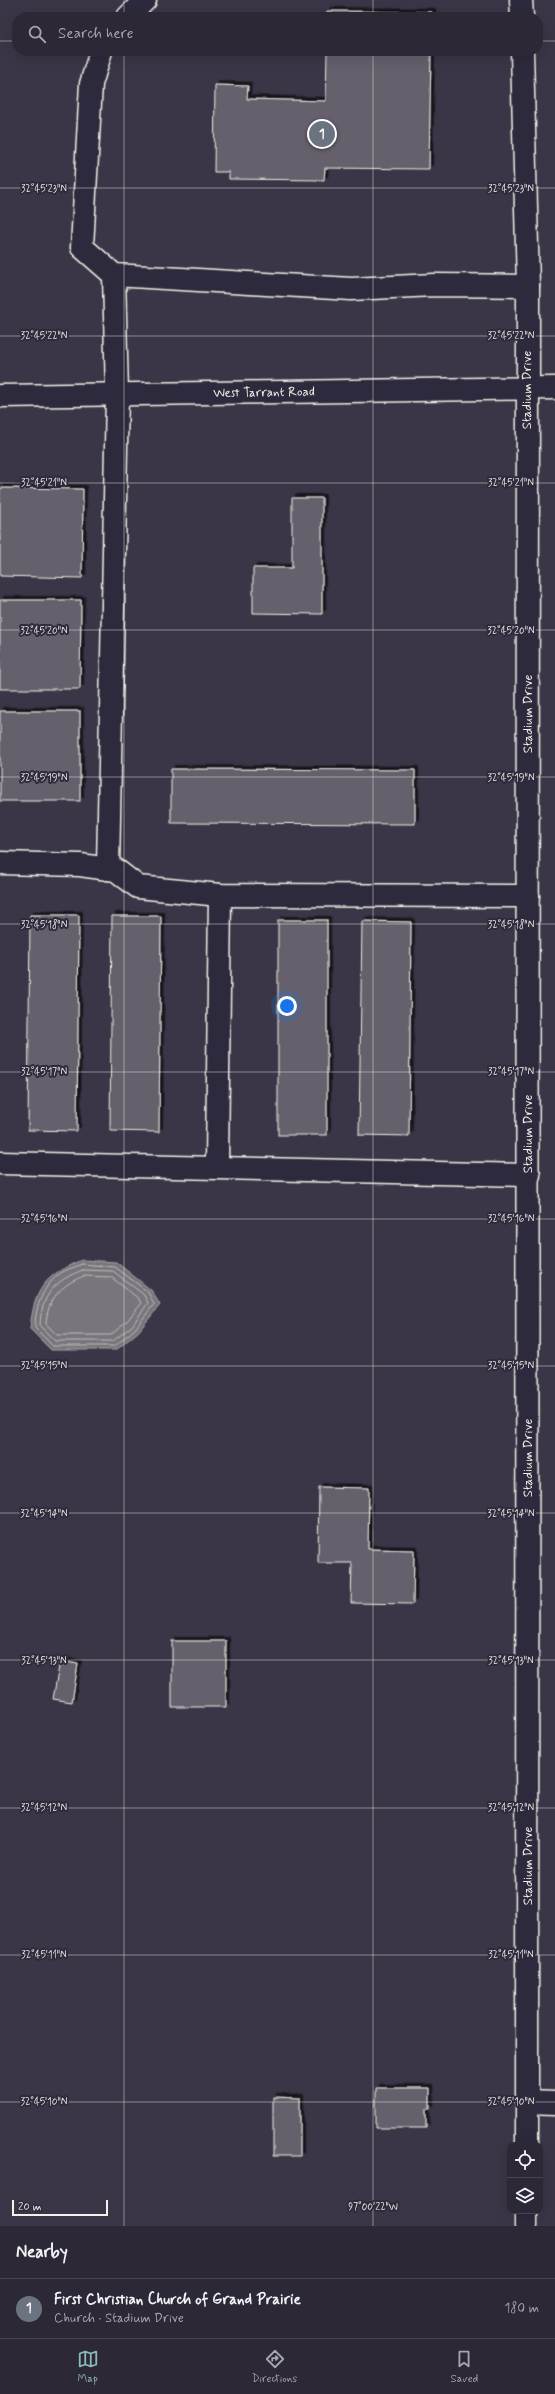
<!DOCTYPE html>
<html lang="en">
<head>
<meta charset="utf-8">
<style>
	body { margin:0; font-family:Mynerve,sans-serif; background:#34303d; color:#f1f3f6 }
	.controls { position:absolute; right:12px; bottom:12px; display:grid; overflow:hidden; border-radius:8px; box-shadow:0 4px 16px #0002 }
	.controls button { width:36px; height:36px; display:grid; place-items:center; padding:0; border:0; border-bottom:1px solid #484450; background:#2c2835; color:#f1f3f6; font:20px sans-serif }
	.scale { position:absolute; left:12px; bottom:10px; width:96px; box-sizing:border-box; padding-left:4px; border:2px solid #f4f1e8; border-top:0; font-size:11px; line-height:14px; white-space:nowrap; color:#f4f1e8; -webkit-text-stroke:3px #2f2a3d; paint-order:stroke }
	.you { position:absolute; left:287px; top:1006px; width:14px; height:14px; margin:-10px; border:3px solid #fff; border-radius:50%; background:#1a73e8; box-shadow:0 0 0 6px #1a73e833 }
	.badge { display:grid; place-items:center; width:26px; height:26px; border-radius:50%; background:#8bbbb9; color:#fff; font-size:13px; font-weight:700 }
	.pin { position:absolute; translate:-50% -50%; border:2px solid #fff; box-shadow:0 1px 4px #0006 }
	.list { margin:0; padding:0; list-style:none }
	h2 { display:flex; justify-content:space-between; align-items:center; height:52px; margin:0; padding:0 16px; font-size:17px }
	h2 small { font-size:13px; font-weight:400; color:#a6a6ad }
	.list li { display:grid; grid-template-columns:26px 1fr auto; gap:12px; align-items:center; box-sizing:border-box; height:60px; padding:0 16px; border-top:1px solid #484450 }
	.list b { display:block; font-size:15px; white-space:nowrap }
	.list p { margin:0; font-size:13px; white-space:nowrap; color:#a6a6ad }
	.list em { font-size:13px; font-style:normal; color:#a6a6ad }
	.icon { flex:none; width:22px; height:22px; fill:none; stroke:currentColor; stroke-width:2; stroke-linecap:round; stroke-linejoin:round }
	.map { position:relative; flex:none; width:555px; height:2226px; overflow:hidden }
	.search { position:absolute; background:#2c2835; box-shadow:0 4px 16px #0002; left:12px; right:12px; top:12px; height:44px; display:flex; align-items:center; gap:10px; box-sizing:border-box; padding:0 14px; border-radius:16px; color:#a6a6ad; font-size:15px }
	.sheet { height:112px; background:#2c2835 }
	nav { display:flex; justify-content:space-around; align-items:center; box-sizing:border-box; height:56px; border-top:1px solid #484450; background:#2c2835; font-size:11px; color:#a6a6ad }
	nav a { display:grid; justify-items:center; gap:2px }
	nav .on { color:#8bbbb9 }
	.map>svg:first-child { display:block }
	.water { fill:#78747b; stroke:#aaa6a7 }
	.lines { fill:none; stroke-linecap:round; stroke-linejoin:round }
	.shore { stroke:#c2bfbc; stroke-width:1 }
	.building { fill:#65616c; stroke:#f4f1e8; filter:url(#shadow) }
	.minor-casing { stroke:#f4f1e8; stroke-width:25 }
	.minor { stroke:#2f2a3d; stroke-width:22 }
	.ticks { fill:none; stroke:#f4f1e8; stroke-width:1; stroke-opacity:0.45 }
	.labels { text-anchor:middle; dominant-baseline:central; stroke-width:4; stroke-linejoin:round; paint-order:stroke }
	.street-label { font-size:13px; fill:#f4f1e8; stroke:#2f2a3d }
	.ticks-label { font-size:10px; text-anchor:middle; fill:#f4f1e8; stroke:#2f2a3d; stroke-width:4; stroke-linejoin:round; paint-order:stroke }
</style>
</head>
<body>
<div class="map">
<svg width="555" height="2226" viewBox="0 0 555 2226">
	<defs>
		<filter id="shadow"><feDropShadow dx="3.5" dy="-3.5" stdDeviation="0" flood-color="#0009"/></filter>
	</defs>
	<rect width="100%" height="100%" fill="#3b3647"/>
	<filter id="ink" filterUnits="userSpaceOnUse"><feTurbulence type="fractalNoise" baseFrequency=".025" numOctaves="2"/><feDisplacementMap in="SourceGraphic" scale="8" xChannelSelector="R" yChannelSelector="G"/><feConvolveMatrix kernelMatrix="1 2 1 2 8 2 1 2 1" color-interpolation-filters="sRGB"/></filter>
	<g filter="url(#ink)">
		<!-- water -->
		<path class="water" d="M 82,1260 L 116,1262 L 151,1290 L 160,1305 L 138,1332 L 116,1350 L 51,1350 L 30,1329 C 34,1290 44,1275 82,1260 Z"/>
		<g class="lines">
			<!-- shore -->
			<g class="shore">
				<path d="M 82,1264 L 115,1267 L 148,1292 L 154,1304 L 135,1329 L 115,1346 L 53,1346 L 35,1328 C 35,1307 43,1285 61,1273 C 67,1269 76,1267 82,1264 Z"/>
				<path d="M 83,1270 L 113,1271 L 144,1295 L 148,1303 L 132,1326 L 113,1341 L 55,1341 L 40,1326 C 41,1295 55,1280 83,1270 Z"/>
				<path d="M 84,1276 L 111,1277 L 139,1299 L 141,1304 L 127,1321 L 111,1335 L 57,1335 L 46,1324 C 47,1299 62,1284 84,1276 Z"/>
			</g>
		</g>
		<!-- building -->
		<g class="building">
			<path d="M 327,11 L 432,12 L 432,17 L 327,17 Z"/>
			<path d="M 327,51 L 431,51 L 429,169 L 325,168 L 324,180 L 229,179 L 229,172 L 214,172 L 215,85 L 248,86 L 247,99 L 326,101 Z"/>
			<path d="M 0,488 L 83,489 L 82,578 L 0,576 Z"/>
			<path d="M 292,498 L 322,498 L 322,614 L 253,613 L 253,568 L 292,568 Z"/>
			<path d="M 0,600 L 81,600 L 80,689 L 0,689 Z"/>
			<rect x="0" y="711" width="80" height="90"/>
			<path d="M 171,769 L 415,770 L 415,824 L 171,823 Z"/>
			<path d="M 30,915 L 79,915 L 77,1131 L 28,1130 Z"/>
			<path d="M 112,916 L 161,916 L 159,1132 L 110,1131 Z"/>
			<rect x="278" y="920" width="49" height="215"/>
			<path d="M 362,921 L 411,922 L 409,1136 L 359,1135 Z"/>
			<path d="M 319,1487 L 369,1488 L 368,1549 L 414,1550 L 413,1604 L 351,1603 L 352,1563 L 318,1563 Z"/>
			<rect x="172" y="1641" width="54" height="66"/>
			<path d="M 60,1661 L 78,1664 L 72,1702 L 53,1699 Z"/>
			<path d="M 376,2088 L 430,2088 L 430,2109 L 426,2109 L 426,2128 L 376,2128 Z"/>
			<path d="M 273,2097 L 300,2098 L 300,2156 L 273,2156 Z"/>
		</g>
		<g class="lines">
			<defs>
				<g id="minor">
					<path d="M 521,0 L 522,17"/>
					<path d="M 128,17 L 145,0"/>
					<path d="M 101,51 L 91,84 L 82,247 L 114,275 L 351,289 L 434,285 L 528,286"/>
					<path d="M 522,51 L 528,286 L 527,2145"/>
					<path id="s1" d="M 0,396 L 555,388"/>
					<path d="M 0,863 L 80,865 L 116,870 L 138,887 L 220,895 L 528,896"/>
					<path d="M 108,869 L 117,394 L 114,275"/>
					<path d="M 0,1163 L 529,1175"/>
					<path d="M 217,1167 L 220,895"/>
					<path d="M 527,2102 L 555,2103"/>
					<path d="M 526,2226 L 526,2211"/>
				</g>
			</defs>
			<!-- minor casing -->
			<use href="#minor" class="minor-casing"/>
			<!-- minor -->
			<use href="#minor" class="minor"/>
		</g>
	</g>
	<!-- ticks -->
	<path class="ticks" d="M 124,0 L 124,17M 373,0 L 373,17M 0,41 L 17,41M 538,41 L 555,41M 124,51 L 124,2226M 373,51 L 373,2226M 0,188 L 555,188M 0,336 L 555,336M 0,483 L 555,483M 0,630 L 555,630M 0,777 L 555,777M 0,924 L 555,924M 0,1072 L 555,1072M 0,1219 L 555,1219M 0,1366 L 555,1366M 0,1513 L 555,1513M 0,1660 L 555,1660M 0,1808 L 555,1808M 0,1955 L 555,1955M 0,2102 L 555,2102"/>
	<g class="labels">
		<!-- street labels -->
		<g class="street-label">
			<text transform="translate(527 390) rotate(-90)">Stadium Drive</text>
			<text stroke="none"><textPath href="#s1" startOffset="264">West Tarrant Road</textPath></text>
			<text transform="translate(528 714) rotate(-90)">Stadium Drive</text>
			<text transform="translate(528 1134) rotate(-90)">Stadium Drive</text>
			<text transform="translate(528 1458) rotate(-90)">Stadium Drive</text>
			<text transform="translate(528 1866) rotate(-90)">Stadium Drive</text>
		</g>
	</g>
	<g class="ticks-label">
		<text x="44" y="192">32°45'23"N</text>
		<text x="511" y="192">32°45'23"N</text>
		<text x="44" y="339">32°45'22"N</text>
		<text x="511" y="339">32°45'22"N</text>
		<text x="44" y="486">32°45'21"N</text>
		<text x="511" y="486">32°45'21"N</text>
		<text x="44" y="634">32°45'20"N</text>
		<text x="511" y="634">32°45'20"N</text>
		<text x="44" y="781">32°45'19"N</text>
		<text x="511" y="781">32°45'19"N</text>
		<text x="44" y="928">32°45'18"N</text>
		<text x="511" y="928">32°45'18"N</text>
		<text x="44" y="1075">32°45'17"N</text>
		<text x="511" y="1075">32°45'17"N</text>
		<text x="44" y="1222">32°45'16"N</text>
		<text x="511" y="1222">32°45'16"N</text>
		<text x="44" y="1369">32°45'15"N</text>
		<text x="511" y="1369">32°45'15"N</text>
		<text x="44" y="1517">32°45'14"N</text>
		<text x="511" y="1517">32°45'14"N</text>
		<text x="44" y="1664">32°45'13"N</text>
		<text x="511" y="1664">32°45'13"N</text>
		<text x="44" y="1811">32°45'12"N</text>
		<text x="511" y="1811">32°45'12"N</text>
		<text x="44" y="1958">32°45'11"N</text>
		<text x="511" y="1958">32°45'11"N</text>
		<text x="44" y="2105">32°45'10"N</text>
		<text x="511" y="2105">32°45'10"N</text>
		<text x="373" y="2210">97°00'22"W</text>
	</g>
</svg>
<div class="controls">
<button><svg class="icon" aria-label="locate" viewBox="0 0 24 24"><circle cx="12" cy="12" r="6"/><path d="M12 2v4M12 18v4M2 12h4M18 12h4"/></svg></button>
<button><svg class="icon" aria-label="layers" viewBox="0 0 24 24"><path d="M12 4l9 5-9 5-9-5zM3 14l9 5 9-5"/></svg></button>
</div>
<div class="scale">20 m</div>
<div class="you"></div>
<div class="pin badge" style="left:322px;top:134px;background:#6b7280">1</div>
<div class="search"><svg class="icon" aria-label="search" viewBox="0 0 24 24"><circle cx="10" cy="10" r="6"/><path d="M15 15l6 6"/></svg>Search here</div>
</div>
<section class="sheet">
<h2>Nearby<small></small></h2>
<ul class="list">
<li><span class="badge" style="background:#6b7280">1</span><div><b>First Christian Church of Grand Prairie</b><p>Church · Stadium Drive</p></div><em>180 m</em></li>
</ul>
</section>
<nav>
<a class="on"><svg class="icon" aria-label="map" viewBox="0 0 24 24"><path d="M3 6l6-2 6 2 6-2v14l-6 2-6-2-6 2zM9 4v14M15 6v14"/></svg>Map</a>
<a><svg class="icon" aria-label="directions" viewBox="0 0 24 24"><path d="M12 3l9 9-9 9-9-9zM9 14v-3h6M13 9l2 2-2 2"/></svg>Directions</a>
<a><svg class="icon" aria-label="saved" viewBox="0 0 24 24"><path d="M7 4h10v16l-5-4-5 4z"/></svg>Saved</a>
</nav>
</body>
</html>
